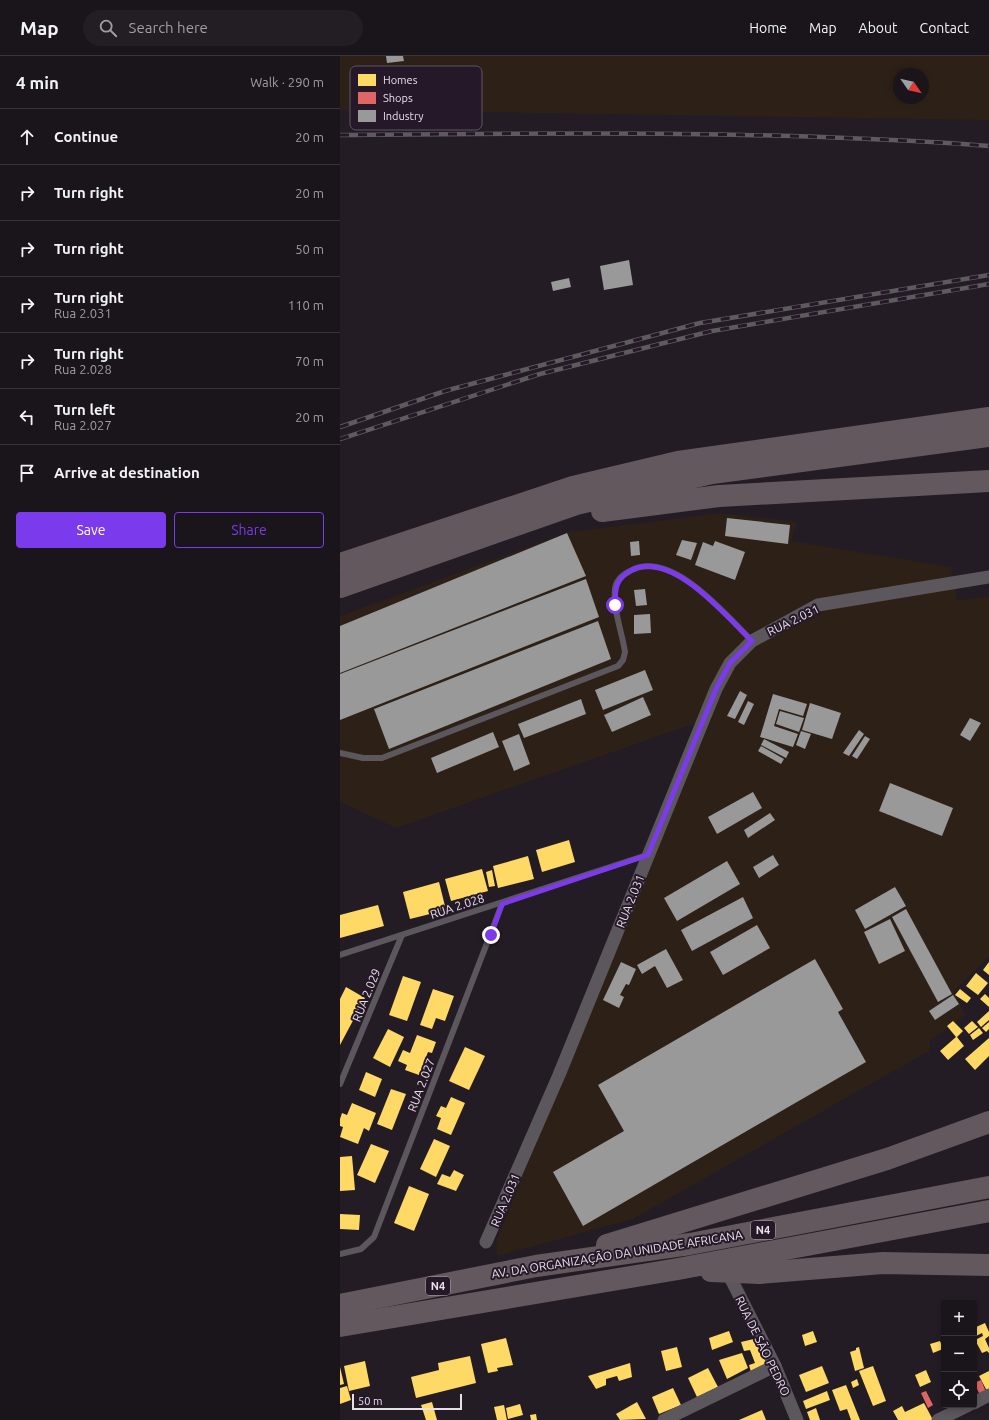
<!DOCTYPE html>
<html lang="en">
<head>
<meta charset="utf-8">
<style>
	body { margin:0; font-family:Ubuntu,sans-serif; background:#231e24; color:#f1f3f6 }
	.controls { position:absolute; right:12px; bottom:12px; display:grid; overflow:hidden; border-radius:4px; box-shadow:0 2px 6px #0003 }
	.controls button { width:36px; height:36px; display:grid; place-items:center; padding:0; border:0; border-bottom:1px solid #38343a; background:#1a151b; color:#f1f3f6; font:20px sans-serif }
	.compass { position:absolute; left:553px; top:12px; width:36px; height:36px; border-radius:50%; background:#1a151b; box-shadow:0 2px 6px #0003; rotate:124deg }
	.scale { position:absolute; left:12px; bottom:10px; width:110px; box-sizing:border-box; padding-left:4px; border:2px solid #e9dfea; border-top:0; font-size:11px; line-height:14px; white-space:nowrap; color:#e9dfea; -webkit-text-stroke:3px #251828; paint-order:stroke }
	.stop { position:absolute; width:12px; height:12px; margin:-9px; border:3px solid #7c3aed; border-radius:50%; background:#fff }
	.stop.end { background:#7c3aed; border-color:#fff; box-shadow:0 1px 4px #0008 }
	.list { margin:0; padding:0; list-style:none }
	h2 { display:flex; justify-content:space-between; align-items:center; height:52px; margin:0; padding:0 16px; font-size:17px }
	h2 small { font-size:13px; font-weight:400; color:#9f9fa3 }
	.list li { display:grid; grid-template-columns:26px 1fr auto; gap:12px; align-items:center; box-sizing:border-box; height:56px; padding:0 16px; border-top:1px solid #38343a }
	.list b { display:block; font-size:15px; white-space:nowrap }
	.list p { margin:0; font-size:13px; white-space:nowrap; color:#9f9fa3 }
	.list em { font-size:13px; font-style:normal; color:#9f9fa3 }
	.actions { display:flex; gap:8px; padding:12px 16px }
	.actions a { flex:1; padding:9px 0; border:1px solid #7c3aed; border-radius:4px; text-align:center; font-size:14px; color:#7c3aed }
	.actions .main { background:#7c3aed; color:#fff }
	.icon { flex:none; width:22px; height:22px; fill:none; stroke:currentColor; stroke-width:2; stroke-linecap:round; stroke-linejoin:round }
	.map { position:relative; flex:none; width:649px; height:1364px; overflow:hidden }
	header { display:flex; align-items:center; gap:24px; box-sizing:border-box; height:56px; padding:0 20px; background:#1a151b; border-bottom:1px solid #38343a }
	header strong { font-size:19px }
	nav { display:flex; gap:22px; margin-inline-start:auto; font-size:14px }
	.search { width:280px; height:36px; background:#231e24; display:flex; align-items:center; gap:10px; box-sizing:border-box; padding:0 14px; border-radius:22px; color:#9f9fa3; font-size:15px }
	main { display:flex }
	aside { flex:1; background:#1a151b }
	.map>svg:first-child { display:block }
	.industrial { fill:#2d2017; fill-rule:evenodd }
	.homes { fill:#ffd966 }
	.shops { fill:#e06666 }
	.industry { fill:#999 }
	.lines { fill:none; stroke-linecap:round; stroke-linejoin:round }
	.lane { stroke:#5c565d; stroke-width:6 }
	.street { stroke:#5c565d; stroke-width:13 }
	.highway { stroke:#63585d; stroke-width:22 }
	.rail-casing { stroke:#5f5960; stroke-width:4.5 }
	.rail { stroke:#251828; stroke-width:3; stroke-dasharray:9; stroke-linecap:butt }
	.route { stroke:#7c3aed; stroke-width:5 }
	.labels { text-anchor:middle; dominant-baseline:central; stroke-width:4; stroke-linejoin:round; paint-order:stroke }
	.shield { fill:#251828; stroke:#aea3b0; stroke-width:1 }
	.shield-label { font-size:11px; font-weight:bold; fill:#e9dfea }
	.street-label { font-size:12px; fill:#e9dfea; stroke:#251828 }
	.key { fill:#251828; stroke:#605462; stroke-width:1 }
	.key-label { font-size:11px; fill:#e9dfea }
</style>
</head>
<body>
<header>
<strong>Map</strong>
<div class="search"><svg class="icon" aria-label="search" viewBox="0 0 24 24"><circle cx="10" cy="10" r="6"/><path d="M15 15l6 6"/></svg>Search here</div>
<nav><a>Home</a><a>Map</a><a>About</a><a>Contact</a></nav>
</header>
<main>
<aside>
<h2>4 min<small>Walk · 290 m</small></h2>
<ul class="list">
<li><svg class="icon" aria-label="ahead" viewBox="0 0 24 24"><path d="M12 20V5M6 11l6-6 6 6"/></svg><div><b>Continue</b></div><em>20 m</em></li>
<li><svg class="icon" aria-label="right" viewBox="0 0 24 24"><path d="M7 20v-9h11M14 6l5 5-5 5"/></svg><div><b>Turn right</b></div><em>20 m</em></li>
<li><svg class="icon" aria-label="right" viewBox="0 0 24 24"><path d="M7 20v-9h11M14 6l5 5-5 5"/></svg><div><b>Turn right</b></div><em>50 m</em></li>
<li><svg class="icon" aria-label="right" viewBox="0 0 24 24"><path d="M7 20v-9h11M14 6l5 5-5 5"/></svg><div><b>Turn right</b><p>Rua 2.031</p></div><em>110 m</em></li>
<li><svg class="icon" aria-label="right" viewBox="0 0 24 24"><path d="M7 20v-9h11M14 6l5 5-5 5"/></svg><div><b>Turn right</b><p>Rua 2.028</p></div><em>70 m</em></li>
<li><svg class="icon" aria-label="left" viewBox="0 0 24 24"><path d="M17 20v-9H6M10 6l-5 5 5 5"/></svg><div><b>Turn left</b><p>Rua 2.027</p></div><em>20 m</em></li>
<li><svg class="icon" aria-label="arrive" viewBox="0 0 24 24"><path d="M6 21V4h12l-3 4 3 4H6"/></svg><div><b>Arrive at destination</b></div></li>
</ul>
<div class="actions"><a class="main">Save</a><a>Share</a></div>
</aside>
<div class="map">
<svg width="649" height="1364" viewBox="0 0 649 1364">
	<rect width="100%" height="100%" fill="#231c24"/>
	<!-- industrial -->
	<g class="industrial">
		<path d="M 0,0 L 649,0 L 649,64 L 0,54 ZM 559,18 L 583,18 L 583,42 L 559,42 Z"/>
		<path d="M 379,457 L 457,466 L 451,485 L 611,511 L 617,544 L 649,541 L 649,901 L 614,935 L 625,959 L 590,985 L 589,995 L 293,1163 L 157,1200 L 156,1186 L 314,797 L 373,661 L 56,772 L 0,746 L 0,560 L 229,476 Z"/>
	</g>
	<!-- homes -->
	<g class="homes">
		<path d="M 229,784 L 235,806 L 202,816 L 196,794 Z"/>
		<path d="M 188,800 L 194,823 L 158,832 L 153,810 Z"/>
		<path d="M 142,813 L 148,835 L 111,845 L 105,823 Z"/>
		<path d="M 152,814 L 155,830 L 149,831 L 146,816 Z"/>
		<path d="M 99,826 L 106,854 L 70,863 L 63,836 Z"/>
		<path d="M 38,849 L 44,870 L 0,882 L 0,859 Z"/>
		<path d="M 649,906 L 649,919 L 643,914 Z"/>
		<path d="M 636,917 L 648,927 L 638,939 L 626,930 Z"/>
		<path d="M 63,920 L 81,926 L 67,965 L 49,959 Z"/>
		<path d="M 6,931 L 25,942 L 0,989 L 0,943 Z"/>
		<path d="M 93,933 L 114,940 L 105,965 L 96,962 L 92,973 L 80,969 Z"/>
		<path d="M 620,933 L 631,942 L 627,947 L 615,939 Z"/>
		<path d="M 645,938 L 649,942 L 649,951 L 640,943 Z"/>
		<path d="M 649,955 L 649,964 L 641,971 L 637,966 Z"/>
		<path d="M 613,965 L 623,975 L 617,981 L 624,990 L 608,1004 L 600,995 L 616,981 L 607,970 Z"/>
		<path d="M 632,965 L 638,971 L 629,978 L 624,972 Z"/>
		<path d="M 649,966 L 649,973 L 646,976 L 642,972 Z"/>
		<path d="M 639,972 L 643,977 L 633,984 L 630,979 Z"/>
		<path d="M 48,973 L 64,981 L 50,1011 L 33,1002 Z"/>
		<path d="M 77,979 L 96,986 L 92,997 L 88,996 L 79,1019 L 65,1014 L 67,1009 L 58,1005 L 63,994 L 70,997 Z"/>
		<path d="M 649,982 L 649,1000 L 635,1014 L 625,1003 Z"/>
		<path d="M 125,991 L 145,1000 L 129,1034 L 109,1025 Z"/>
		<path d="M 26,1016 L 42,1023 L 35,1041 L 19,1034 Z"/>
		<path d="M 51,1033 L 66,1038 L 52,1074 L 37,1068 Z"/>
		<path d="M 111,1041 L 125,1047 L 111,1079 L 97,1073 L 101,1062 L 96,1060 L 101,1050 L 106,1052 Z"/>
		<path d="M 12,1047 L 36,1057 L 29,1075 L 24,1072 L 18,1088 L 0,1081 L 3,1071 L 0,1070 L 0,1063 L 2,1057 L 7,1059 Z"/>
		<path d="M 94,1083 L 110,1090 L 96,1121 L 80,1113 Z"/>
		<path d="M 31,1088 L 49,1095 L 35,1127 L 17,1119 Z"/>
		<path d="M 12,1100 L 15,1134 L 0,1135 L 0,1101 Z"/>
		<path d="M 114,1114 L 124,1119 L 116,1135 L 97,1128 L 102,1118 L 110,1121 Z"/>
		<path d="M 69,1130 L 89,1138 L 74,1175 L 54,1167 Z"/>
		<path d="M 0,1158 L 20,1159 L 19,1174 L 0,1173 Z"/>
		<path d="M 645,1267 L 649,1276 L 649,1280 L 645,1283 L 649,1292 L 649,1297 L 647,1295 L 642,1297 L 635,1284 L 643,1280 L 642,1277 L 634,1281 L 634,1272 Z"/>
		<path d="M 389,1275 L 393,1286 L 372,1294 L 369,1282 Z"/>
		<path d="M 473,1275 L 477,1286 L 465,1290 L 462,1279 Z"/>
		<path d="M 166,1282 L 173,1309 L 157,1312 L 158,1315 L 148,1317 L 141,1288 Z"/>
		<path d="M 418,1282 L 428,1308 L 411,1316 L 409,1309 L 415,1307 L 410,1294 L 404,1295 L 401,1286 Z"/>
		<path d="M 600,1285 L 603,1293 L 593,1297 L 590,1288 Z"/>
		<path d="M 337,1291 L 342,1311 L 326,1315 L 321,1295 Z"/>
		<path d="M 519,1291 L 524,1312 L 515,1315 L 510,1296 L 516,1294 L 516,1292 Z"/>
		<path d="M 402,1297 L 408,1312 L 387,1323 L 379,1304 Z"/>
		<path d="M 130,1300 L 136,1327 L 76,1342 L 71,1321 L 99,1314 L 98,1307 Z"/>
		<path d="M 25,1305 L 30,1330 L 9,1335 L 4,1310 Z"/>
		<path d="M 290,1307 L 292,1321 L 279,1325 L 277,1320 L 266,1323 L 266,1329 L 256,1333 L 248,1320 Z"/>
		<path d="M 482,1310 L 489,1327 L 466,1336 L 459,1319 Z"/>
		<path d="M 533,1310 L 546,1345 L 533,1350 L 519,1315 Z"/>
		<path d="M 0,1311 L 4,1328 L 0,1329 Z"/>
		<path d="M 368,1312 L 378,1331 L 357,1341 L 348,1322 Z"/>
		<path d="M 586,1314 L 591,1326 L 580,1331 L 575,1319 Z"/>
		<path d="M 649,1315 L 649,1334 L 647,1335 L 639,1320 Z"/>
		<path d="M 517,1323 L 519,1329 L 513,1332 L 511,1326 Z"/>
		<path d="M 506,1329 L 520,1364 L 511,1364 L 507,1353 L 500,1355 L 492,1334 Z"/>
		<path d="M 7,1330 L 11,1344 L 0,1348 L 0,1332 Z"/>
		<path d="M 333,1332 L 341,1349 L 319,1358 L 312,1341 Z"/>
		<path d="M 487,1335 L 490,1344 L 466,1353 L 463,1345 Z"/>
		<path d="M 92,1346 L 97,1364 L 86,1364 L 81,1349 Z"/>
		<path d="M 297,1346 L 306,1363 L 280,1364 L 276,1358 Z"/>
		<path d="M 584,1347 L 593,1364 L 558,1364 L 553,1355 L 562,1350 L 565,1356 Z"/>
		<path d="M 180,1348 L 183,1359 L 168,1363 L 166,1352 Z"/>
		<path d="M 164,1349 L 167,1364 L 157,1364 L 154,1351 Z"/>
		<path d="M 476,1352 L 480,1364 L 470,1364 L 467,1356 Z"/>
		<path d="M 422,1354 L 426,1364 L 399,1364 Z"/>
		<path d="M 196,1358 L 197,1364 L 191,1364 L 190,1359 Z"/>
	</g>
	<!-- shops -->
	<g class="shops">
		<path d="M 641,1324 L 646,1336 L 640,1339 L 634,1327 Z"/>
		<path d="M 586,1335 L 593,1349 L 588,1352 L 581,1337 Z"/>
	</g>
	<!-- industry -->
	<g class="industry">
		<path d="M 46,0 L 63,0 L 64,5 L 47,7 Z"/>
		<path d="M 289,204 L 293,229 L 264,234 L 260,210 Z"/>
		<path d="M 229,222 L 231,231 L 213,235 L 211,226 Z"/>
		<path d="M 387,462 L 450,469 L 448,488 L 385,480 Z"/>
		<path d="M 227,477 L 246,520 L 0,617 L 0,570 Z"/>
		<path d="M 342,484 L 357,487 L 351,504 L 336,499 Z"/>
		<path d="M 299,485 L 300,499 L 291,500 L 290,486 Z"/>
		<path d="M 375,485 L 405,496 L 395,524 L 355,509 L 363,486 L 373,490 Z"/>
		<path d="M 246,523 L 259,561 L 0,664 L 0,618 Z"/>
		<path d="M 305,533 L 307,549 L 296,550 L 294,534 Z"/>
		<path d="M 310,558 L 311,577 L 294,578 L 294,559 Z"/>
		<path d="M 258,565 L 271,603 L 49,693 L 34,653 Z"/>
		<path d="M 305,614 L 313,634 L 263,654 L 255,634 Z"/>
		<path d="M 400,635 L 407,639 L 395,663 L 387,660 Z"/>
		<path d="M 433,638 L 467,648 L 463,660 L 439,653 L 434,670 L 458,678 L 453,691 L 420,681 Z"/>
		<path d="M 303,641 L 311,659 L 272,676 L 264,659 Z"/>
		<path d="M 241,643 L 246,658 L 184,682 L 178,668 Z"/>
		<path d="M 408,645 L 414,648 L 404,669 L 398,666 Z"/>
		<path d="M 470,647 L 501,657 L 492,683 L 462,674 Z"/>
		<path d="M 440,655 L 464,662 L 459,676 L 436,668 Z"/>
		<path d="M 630,662 L 641,667 L 630,685 L 620,679 Z"/>
		<path d="M 519,674 L 524,678 L 509,700 L 503,697 Z"/>
		<path d="M 461,675 L 471,678 L 465,693 L 456,689 Z"/>
		<path d="M 153,676 L 159,691 L 97,717 L 91,702 Z"/>
		<path d="M 179,678 L 190,708 L 174,715 L 162,685 Z"/>
		<path d="M 525,680 L 530,683 L 517,703 L 512,700 Z"/>
		<path d="M 424,683 L 449,696 L 446,702 L 421,689 Z"/>
		<path d="M 421,690 L 444,703 L 441,708 L 418,695 Z"/>
		<path d="M 550,727 L 613,752 L 602,780 L 539,755 Z"/>
		<path d="M 413,736 L 422,752 L 377,778 L 368,761 Z"/>
		<path d="M 430,757 L 435,764 L 408,782 L 404,774 Z"/>
		<path d="M 433,799 L 439,809 L 419,822 L 413,811 Z"/>
		<path d="M 387,805 L 400,828 L 337,865 L 324,842 Z"/>
		<path d="M 555,831 L 566,850 L 525,873 L 515,854 Z"/>
		<path d="M 403,841 L 413,862 L 352,895 L 341,874 Z"/>
		<path d="M 566,853 L 612,938 L 598,946 L 552,861 Z"/>
		<path d="M 550,863 L 565,895 L 539,908 L 524,876 Z"/>
		<path d="M 417,869 L 430,892 L 383,919 L 370,896 Z"/>
		<path d="M 326,893 L 343,924 L 327,932 L 315,910 L 302,918 L 297,909 Z"/>
		<path d="M 475,903 L 503,953 L 498,956 L 526,1006 L 243,1170 L 213,1116 L 284,1075 L 258,1029 Z"/>
		<path d="M 281,906 L 296,913 L 289,929 L 286,928 L 280,939 L 284,941 L 279,952 L 263,944 Z"/>
		<path d="M 613,939 L 619,948 L 595,964 L 589,955 Z"/>
	</g>
	<g class="lines">
		<!-- lane -->
		<g class="lane">
			<path d="M 0,697 L 23,702 L 42,702 L 278,610 L 283,604 L 285,596 C 282,576 273,554 275,533 C 276,524 282,519 290,515 C 331,492 386,559 412,585"/>
			<path d="M 0,899 L 307,799"/>
			<path d="M 0,1028 L 62,879"/>
			<path d="M 0,1198 L 21,1193 L 34,1181 L 162,848"/>
		</g>
		<!-- street -->
		<g class="street">
			<path d="M 146,1186 L 219,1019 L 376,633 L 390,607 L 412,585 L 478,549 L 649,521"/>
			<path d="M 388,1217 L 435,1310 L 457,1364"/>
			<path d="M 634,1347 L 649,1339"/>
			<path d="M 324,1364 L 435,1310"/>
			<path d="M 598,1364 L 629,1349"/>
		</g>
		<!-- highway -->
		<g class="highway">
			<path d="M 262,455 L 379,440 L 649,425"/>
			<path d="M 0,508 L 233,431 L 338,406 L 649,362"/>
			<path d="M 0,531 L 236,448 L 372,417 L 649,380"/>
			<path d="M 267,1189 L 547,1103 L 649,1066"/>
			<path d="M 371,1215 L 420,1217 L 543,1207 L 649,1209"/>
			<path d="M 0,1249 L 196,1210 L 350,1188 L 649,1131"/>
			<path d="M 0,1270 L 338,1213 L 649,1155"/>
		</g>
		<defs>
			<g id="rail">
				<path d="M 0,79 C 216,77 433,74 649,90"/>
				<path d="M 0,371 L 105,335 L 360,267 L 649,219"/>
				<path d="M 0,383 L 200,318 L 372,275 L 649,228"/>
			</g>
		</defs>
		<!-- rail casing -->
		<use href="#rail" class="rail-casing"/>
		<!-- rail -->
		<use href="#rail" class="rail"/>
	</g>
	<g class="lines">
		<!-- route -->
		<path class="route" d="M 151,879 L 162,848 L 308,799 L 376,633 L 390,607 L 412,585 C 387,561 332,494 292,514 C 276,522 275,532 275,549"/>
	</g>
	<g class="labels">
		<!-- shield labels -->
		<g class="shield">
			<rect x="411" y="1165" width="24" height="18" rx="3"/>
			<rect x="86" y="1221" width="24" height="18" rx="3"/>
		</g>
		<g class="shield-label">
			<text x="423" y="1174">N4</text>
			<text x="98" y="1230">N4</text>
		</g>
		<!-- street labels -->
		<g class="street-label">
			<text transform="translate(453 564) rotate(-26)">RUA 2.031</text>
			<text transform="translate(290 845) rotate(-68)">RUA 2.031</text>
			<text transform="translate(117 850) rotate(-18)">RUA 2.028</text>
			<text transform="translate(26 939) rotate(-68)">RUA 2.029</text>
			<text transform="translate(81 1029) rotate(-69)">RUA 2.027</text>
			<text transform="translate(165 1144) rotate(-67)">RUA 2.031</text>
			<text transform="translate(277 1198) rotate(-9)">AV. DA ORGANIZAÇÃO DA UNIDADE AFRICANA</text>
			<text transform="translate(423 1290) rotate(64)">RUA DE SÃO PEDRO</text>
		</g>
	</g>
	<!-- legend -->
	<rect x="10" y="10" width="132" height="64" rx="6" class="key"/>
	<rect x="18" y="18" width="18" height="12" fill="#ffd966"/>
	<rect x="18" y="36" width="18" height="12" fill="#e06666"/>
	<rect x="18" y="54" width="18" height="12" fill="#999"/>
	<g class="key-label">
		<text x="43" y="28">Homes</text>
		<text x="43" y="46">Shops</text>
		<text x="43" y="64">Industry</text>
	</g>
</svg>
<div class="controls">
<button>+</button>
<button>−</button>
<button><svg class="icon" aria-label="locate" viewBox="0 0 24 24"><circle cx="12" cy="12" r="6"/><path d="M12 2v4M12 18v4M2 12h4M18 12h4"/></svg></button>
</div>
<svg class="compass" viewBox="-18 -18 36 36"><path d="M0-13l5 13h-10z" fill="#e53935"/><path d="M0 13l5-13h-10z" fill="#9f9fa3"/></svg>
<div class="scale">50 m</div>
<div class="stop" style="left:275px;top:549px"></div>
<div class="stop end" style="left:151px;top:879px"></div>
</div>
</main>
</body>
</html>
